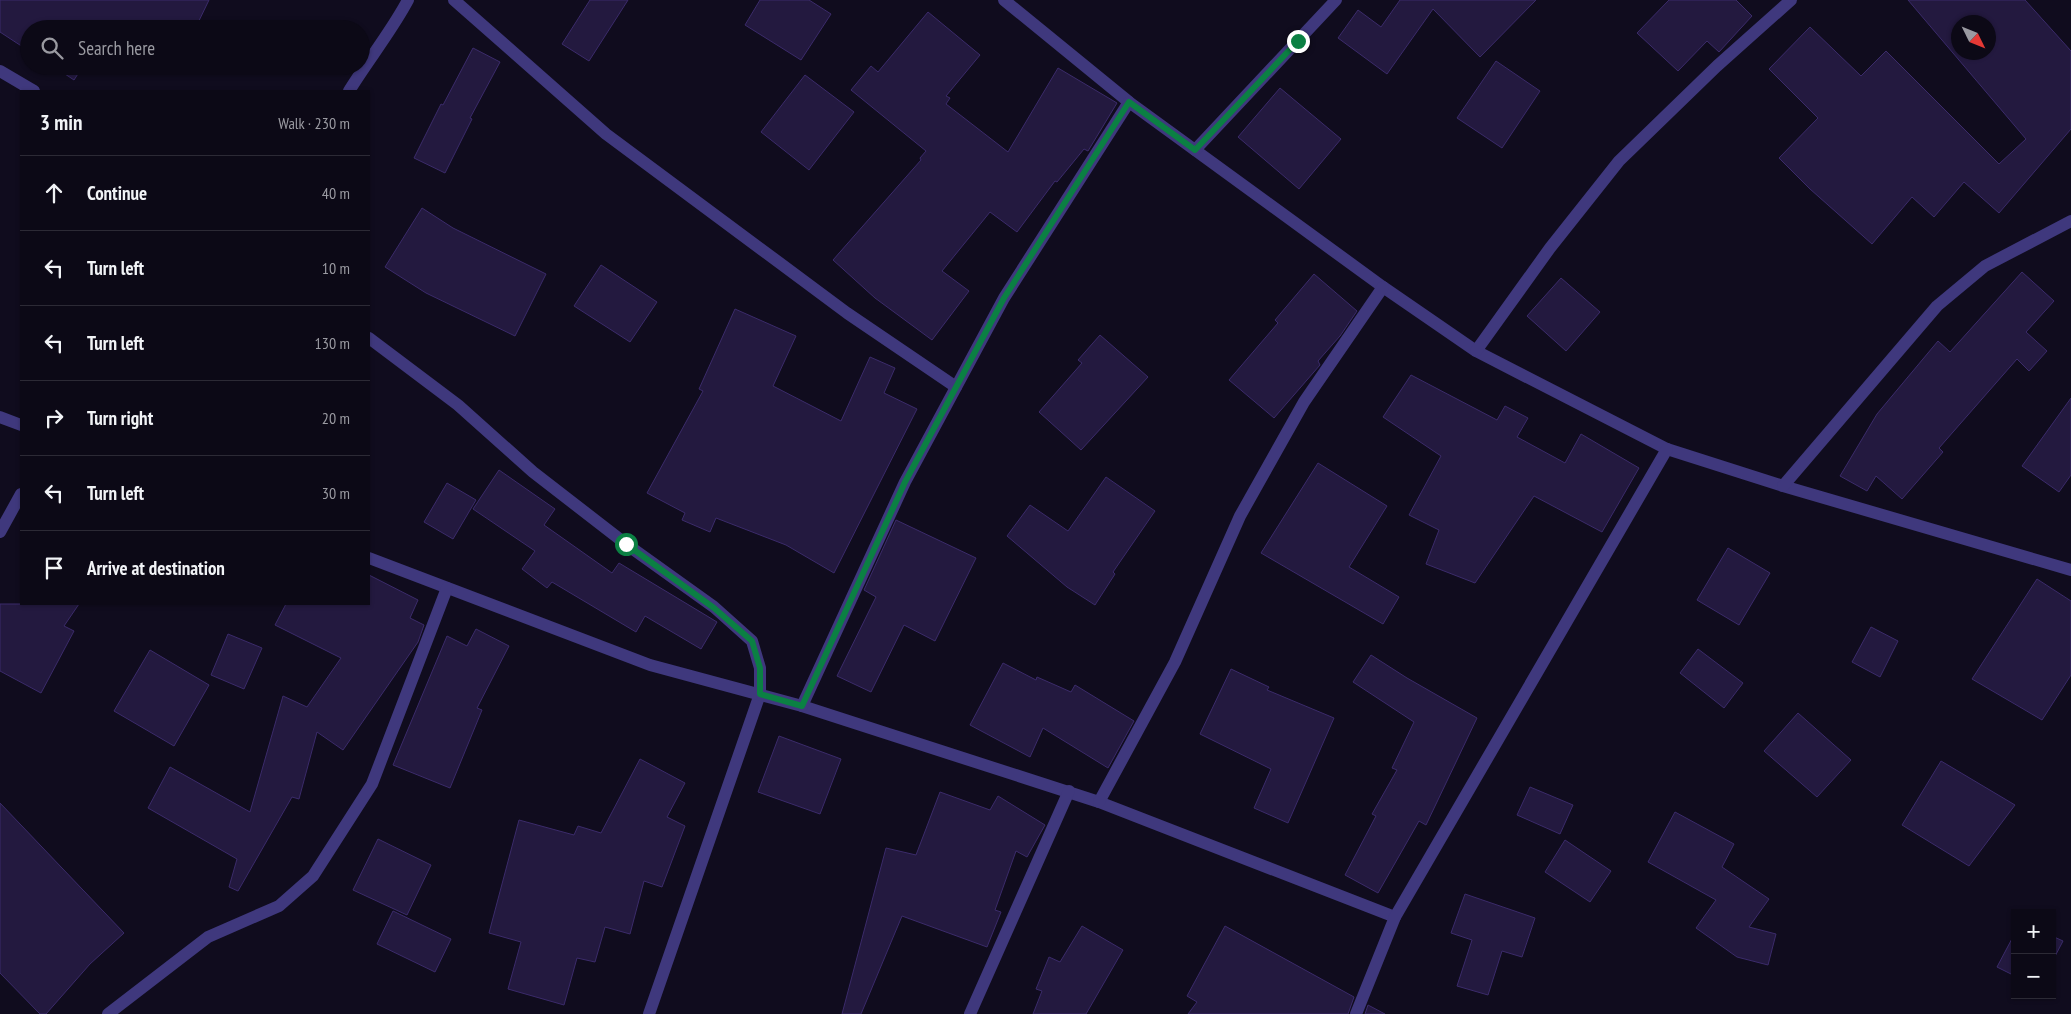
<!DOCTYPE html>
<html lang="en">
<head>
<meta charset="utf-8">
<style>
	body { margin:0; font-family:"PT Sans Narrow",sans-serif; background:#1a1723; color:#f1f3f6 }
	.controls { position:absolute; right:15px; bottom:15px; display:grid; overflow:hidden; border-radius:0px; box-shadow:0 1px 4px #0004 }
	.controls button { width:45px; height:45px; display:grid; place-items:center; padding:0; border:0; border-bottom:1px solid #2c2a35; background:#0c0916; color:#f1f3f6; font:25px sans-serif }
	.compass { position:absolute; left:1951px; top:15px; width:45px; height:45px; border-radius:50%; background:#0c0916; box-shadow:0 1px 4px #0004; rotate:133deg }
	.stop { position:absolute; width:15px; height:15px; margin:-11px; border:4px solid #0b8043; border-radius:50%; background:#fff }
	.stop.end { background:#0b8043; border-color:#fff; box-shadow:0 1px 5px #0008 }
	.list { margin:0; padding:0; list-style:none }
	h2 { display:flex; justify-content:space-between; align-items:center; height:65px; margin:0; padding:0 20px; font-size:21px }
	h2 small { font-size:16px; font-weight:400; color:#9a9aa1 }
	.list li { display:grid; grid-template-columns:32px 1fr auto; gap:15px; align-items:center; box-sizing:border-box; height:75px; padding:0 20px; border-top:1px solid #2c2a35 }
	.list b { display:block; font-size:19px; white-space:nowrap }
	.list em { font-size:16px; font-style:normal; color:#9a9aa1 }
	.icon { flex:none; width:28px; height:28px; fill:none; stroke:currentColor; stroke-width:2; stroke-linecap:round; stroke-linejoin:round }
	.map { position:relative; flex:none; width:2071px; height:1014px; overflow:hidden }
	.search { position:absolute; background:#0c0916; box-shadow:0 1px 4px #0004; left:20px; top:20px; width:350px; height:55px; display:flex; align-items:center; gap:12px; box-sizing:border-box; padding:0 18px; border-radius:28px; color:#9a9aa1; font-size:19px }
	.panel { position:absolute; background:#0c0916; box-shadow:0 1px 4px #0004; left:20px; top:90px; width:350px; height:515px; border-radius:0px }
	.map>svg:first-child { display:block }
	.building { fill:#23193f; stroke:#3b2b6a; fill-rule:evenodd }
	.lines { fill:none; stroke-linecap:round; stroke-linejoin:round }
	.minor { stroke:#3f387d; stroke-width:12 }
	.route { stroke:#0b8043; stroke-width:6 }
</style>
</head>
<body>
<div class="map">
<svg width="2071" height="1014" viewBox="0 0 2071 1014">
	<rect width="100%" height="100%" fill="#100c1e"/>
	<!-- building -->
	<g class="building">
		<path d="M 0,0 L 209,0 L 195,29 L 29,29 L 29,51 L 0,32 Z"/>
		<path d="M 590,0 L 628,0 L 589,61 L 562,44 Z"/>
		<path d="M 760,0 L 809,0 L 831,14 L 801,60 L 745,25 Z"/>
		<path d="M 1400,0 L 1536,0 L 1480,57 L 1433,9 L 1387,74 L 1338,38 L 1358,10 L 1381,27 Z"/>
		<path d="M 1669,0 L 1736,0 L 1752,16 L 1719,52 L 1707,41 L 1678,71 L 1637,33 Z"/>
		<path d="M 1908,0 L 2025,0 L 2071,51 L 2071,129 L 1999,213 L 1964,182 L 1934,217 L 1912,197 L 1872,244 L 1810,189 L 1779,158 L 1818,118 L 1769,69 L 1810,27 L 1861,76 L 1886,51 L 1999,164 L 2026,139 ZM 1958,22 L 1988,22 L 1988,52 L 1958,52 Z"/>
		<path d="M 928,12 L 980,55 L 946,96 L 950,98 L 946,104 L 1008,152 L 1058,68 L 1117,103 L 1088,151 L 1084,149 L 1057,182 L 1055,181 L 1017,232 L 990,212 L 942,271 L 969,291 L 932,340 L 875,298 L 833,260 L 921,160 L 920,158 L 926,151 L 851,90 L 871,66 L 878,72 Z"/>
		<path d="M 473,48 L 500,62 L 470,118 L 472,119 L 445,173 L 414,158 L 441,104 L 443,105 Z"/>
		<path d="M 1496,61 L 1540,91 L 1502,148 L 1457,118 Z"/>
		<path d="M 53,66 L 83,66 L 74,80 Z"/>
		<path d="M 805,75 L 854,112 L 809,170 L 761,132 Z"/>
		<path d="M 1280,88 L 1341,139 L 1299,189 L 1238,137 Z"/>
		<path d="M 422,208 L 453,228 L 546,274 L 515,336 L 426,293 L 385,267 Z"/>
		<path d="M 601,265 L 657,302 L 630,342 L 574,306 Z"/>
		<path d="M 2022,272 L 2054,301 L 2026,332 L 2047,351 L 2029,371 L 2017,359 L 1939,448 L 1943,452 L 1902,499 L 1876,476 L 1867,491 L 1840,476 L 1877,414 L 1938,341 L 1950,352 Z"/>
		<path d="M 1314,274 L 1357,311 L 1340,336 L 1318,361 L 1320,365 L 1274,418 L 1229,380 L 1278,323 L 1275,320 Z"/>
		<path d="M 1561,278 L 1600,312 L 1566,351 L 1527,316 Z"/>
		<path d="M 735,309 L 796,336 L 773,386 L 841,421 L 870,357 L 895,368 L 884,393 L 917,409 L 834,573 L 786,545 L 716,518 L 710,532 L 682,520 L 685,513 L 647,493 L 703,391 L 699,389 Z"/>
		<path d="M 1100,335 L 1148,377 L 1081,450 L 1039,412 L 1082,363 L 1078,360 Z"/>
		<path d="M 1411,375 L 1497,420 L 1505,406 L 1528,418 L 1517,437 L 1565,463 L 1581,434 L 1639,468 L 1602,532 L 1534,496 L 1475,583 L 1426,564 L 1439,530 L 1409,515 L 1441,456 L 1383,417 Z"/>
		<path d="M 2071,398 L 2071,475 L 2059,492 L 2022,466 Z"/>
		<path d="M 1318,463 L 1387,506 L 1349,567 L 1399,597 L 1383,624 L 1261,553 Z"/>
		<path d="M 499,470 L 555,509 L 544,525 L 612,573 L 619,563 L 717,622 L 701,649 L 645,616 L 636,632 L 552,582 L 547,588 L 522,569 L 535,551 L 473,509 Z"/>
		<path d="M 1106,477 L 1155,511 L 1113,572 L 1115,574 L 1095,605 L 1067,587 L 1007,536 L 1030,505 L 1068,531 Z"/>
		<path d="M 447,483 L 476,500 L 453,539 L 424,522 Z"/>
		<path d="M 896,520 L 976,558 L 935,641 L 904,625 L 871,692 L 837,676 L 876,597 L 864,590 Z"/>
		<path d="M 1728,548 L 1770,573 L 1739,625 L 1697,600 Z"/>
		<path d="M 369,575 L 418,600 L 410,618 L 424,625 L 418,642 L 343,750 L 317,732 L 299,799 L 292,797 L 238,891 L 229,887 L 237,859 L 148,808 L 170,767 L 250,812 L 283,696 L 307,707 L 341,658 L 275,625 L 286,604 L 369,604 Z"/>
		<path d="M 2037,579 L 2071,601 L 2071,675 L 2042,720 L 1972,679 Z"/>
		<path d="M 0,604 L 79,604 L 64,626 L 74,631 L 41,693 L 0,671 Z"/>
		<path d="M 1871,627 L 1898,641 L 1880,677 L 1852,662 Z"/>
		<path d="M 476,629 L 509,646 L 477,708 L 482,710 L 450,788 L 393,765 L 447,636 L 467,646 Z"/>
		<path d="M 228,634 L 262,648 L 244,689 L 211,675 Z"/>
		<path d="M 1698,649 L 1743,683 L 1724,708 L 1680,673 Z"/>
		<path d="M 150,650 L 209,685 L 174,746 L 114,711 Z"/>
		<path d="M 1371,655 L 1407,678 L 1477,718 L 1426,825 L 1419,821 L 1378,893 L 1345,875 L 1376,816 L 1372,814 L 1397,770 L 1392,768 L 1414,722 L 1353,682 Z"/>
		<path d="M 1003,663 L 1036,680 L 1037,677 L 1071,692 L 1075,685 L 1134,721 L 1108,768 L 1043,728 L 1030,757 L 970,725 Z"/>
		<path d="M 1231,669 L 1269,687 L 1267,690 L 1334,718 L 1288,823 L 1254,808 L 1271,769 L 1200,734 Z"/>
		<path d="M 1798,713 L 1851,760 L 1817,797 L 1764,751 Z"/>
		<path d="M 779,736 L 841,759 L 820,814 L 758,792 Z"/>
		<path d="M 640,759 L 685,783 L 667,817 L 685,826 L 662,887 L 644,881 L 630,934 L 605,927 L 595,962 L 577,958 L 564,1005 L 508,989 L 521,942 L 489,933 L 519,820 L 574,835 L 578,826 L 601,833 Z"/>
		<path d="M 1941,761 L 2015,805 L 1969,866 L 1902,825 Z"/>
		<path d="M 1530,787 L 1573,805 L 1560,834 L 1517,815 Z"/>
		<path d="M 940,792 L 990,810 L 998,796 L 1045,825 L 1027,857 L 1016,851 L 995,910 L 1001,912 L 987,947 L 902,916 L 861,1014 L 842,1014 L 886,848 L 916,855 Z"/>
		<path d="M 0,803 L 124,933 L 90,964 L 46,1014 L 40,1014 L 0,973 Z"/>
		<path d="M 1675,812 L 1734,844 L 1722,867 L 1769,899 L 1749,927 L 1776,934 L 1768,965 L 1737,957 L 1696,928 L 1716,900 L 1648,862 Z"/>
		<path d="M 378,839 L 431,865 L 407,915 L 353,890 Z"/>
		<path d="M 1565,840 L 1611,871 L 1590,902 L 1545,872 Z"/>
		<path d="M 1465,894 L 1535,918 L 1522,957 L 1502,951 L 1488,995 L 1457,986 L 1472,940 L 1451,933 Z"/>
		<path d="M 393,911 L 451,939 L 435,972 L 377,944 Z"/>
		<path d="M 1082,926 L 1123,950 L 1086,1014 L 1033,1014 L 1042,991 L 1036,989 L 1049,957 L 1060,962 Z"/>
		<path d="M 1225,926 L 1354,997 L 1348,1014 L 1188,1014 L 1197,1002 L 1187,996 Z"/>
		<path d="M 2015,933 L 2015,976 L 1997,967 Z"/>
		<path d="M 2052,936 L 2063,941 L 2052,962 Z"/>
		<path d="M 1368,1005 L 1385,1014 L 1365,1014 Z"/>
	</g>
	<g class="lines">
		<!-- minor -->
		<g class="minor">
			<path d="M 454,0 L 606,134 L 847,313 L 956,387"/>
			<path d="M 1004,0 L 1129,102 L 1383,287 L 1476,351 L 1667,449 L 1783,486 L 2071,570"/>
			<path d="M 0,71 L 34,91"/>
			<path d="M 349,91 C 368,60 391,32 408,0"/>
			<path d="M 1195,150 L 1336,0"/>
			<path d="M 369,338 L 458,405 L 533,472 L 626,544 L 714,607 L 752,641 L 760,668 L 760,694 L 649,1014"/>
			<path d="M 1476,351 L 1550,248 L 1619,161 L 1717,66 L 1791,0"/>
			<path d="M 0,417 L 21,425"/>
			<path d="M 1783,486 L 1937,306 L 1985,266 L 2071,221"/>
			<path d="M 0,532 L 21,494"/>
			<path d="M 369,558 L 650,665 L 802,706 L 1099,802 L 1395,917"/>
			<path d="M 802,706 L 905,482 L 1004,298 L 1129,102"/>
			<path d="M 1099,802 L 1175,662 L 1240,516 L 1304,402 L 1383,287"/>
			<path d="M 108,1014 L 208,937 L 279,906 L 313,876 L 372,784 L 447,588"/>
			<path d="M 970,1014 L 1069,791"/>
			<path d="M 1356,1014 L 1395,917 L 1667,449"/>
		</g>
	</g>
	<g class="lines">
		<!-- route -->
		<path class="route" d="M 626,544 L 714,608 L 752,641 L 760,668 L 760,694 L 802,706 L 905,482 L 1004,298 L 1129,102 L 1195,150 L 1298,41"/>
	</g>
</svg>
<div class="controls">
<button>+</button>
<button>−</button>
</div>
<svg class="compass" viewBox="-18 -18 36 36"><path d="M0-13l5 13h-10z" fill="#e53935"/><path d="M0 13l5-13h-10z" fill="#9a9aa1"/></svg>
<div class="stop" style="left:626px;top:544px"></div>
<div class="stop end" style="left:1298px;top:41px"></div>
<div class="search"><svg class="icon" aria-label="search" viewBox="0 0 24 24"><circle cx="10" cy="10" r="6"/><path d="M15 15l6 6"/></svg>Search here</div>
<section class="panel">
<h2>3 min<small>Walk · 230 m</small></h2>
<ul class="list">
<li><svg class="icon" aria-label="ahead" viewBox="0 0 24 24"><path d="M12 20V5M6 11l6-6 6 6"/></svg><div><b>Continue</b></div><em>40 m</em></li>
<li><svg class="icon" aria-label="left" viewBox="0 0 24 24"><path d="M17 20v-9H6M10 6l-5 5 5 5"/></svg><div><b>Turn left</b></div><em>10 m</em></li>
<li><svg class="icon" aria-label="left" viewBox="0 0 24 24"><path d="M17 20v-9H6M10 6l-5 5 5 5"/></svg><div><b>Turn left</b></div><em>130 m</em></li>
<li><svg class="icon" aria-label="right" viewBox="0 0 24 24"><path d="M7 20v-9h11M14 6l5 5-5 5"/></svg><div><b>Turn right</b></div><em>20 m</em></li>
<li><svg class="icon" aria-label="left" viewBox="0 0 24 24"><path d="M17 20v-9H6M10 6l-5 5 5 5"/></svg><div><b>Turn left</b></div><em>30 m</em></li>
<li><svg class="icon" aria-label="arrive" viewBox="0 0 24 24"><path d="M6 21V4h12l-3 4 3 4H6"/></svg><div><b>Arrive at destination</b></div></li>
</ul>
</section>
</div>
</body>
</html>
